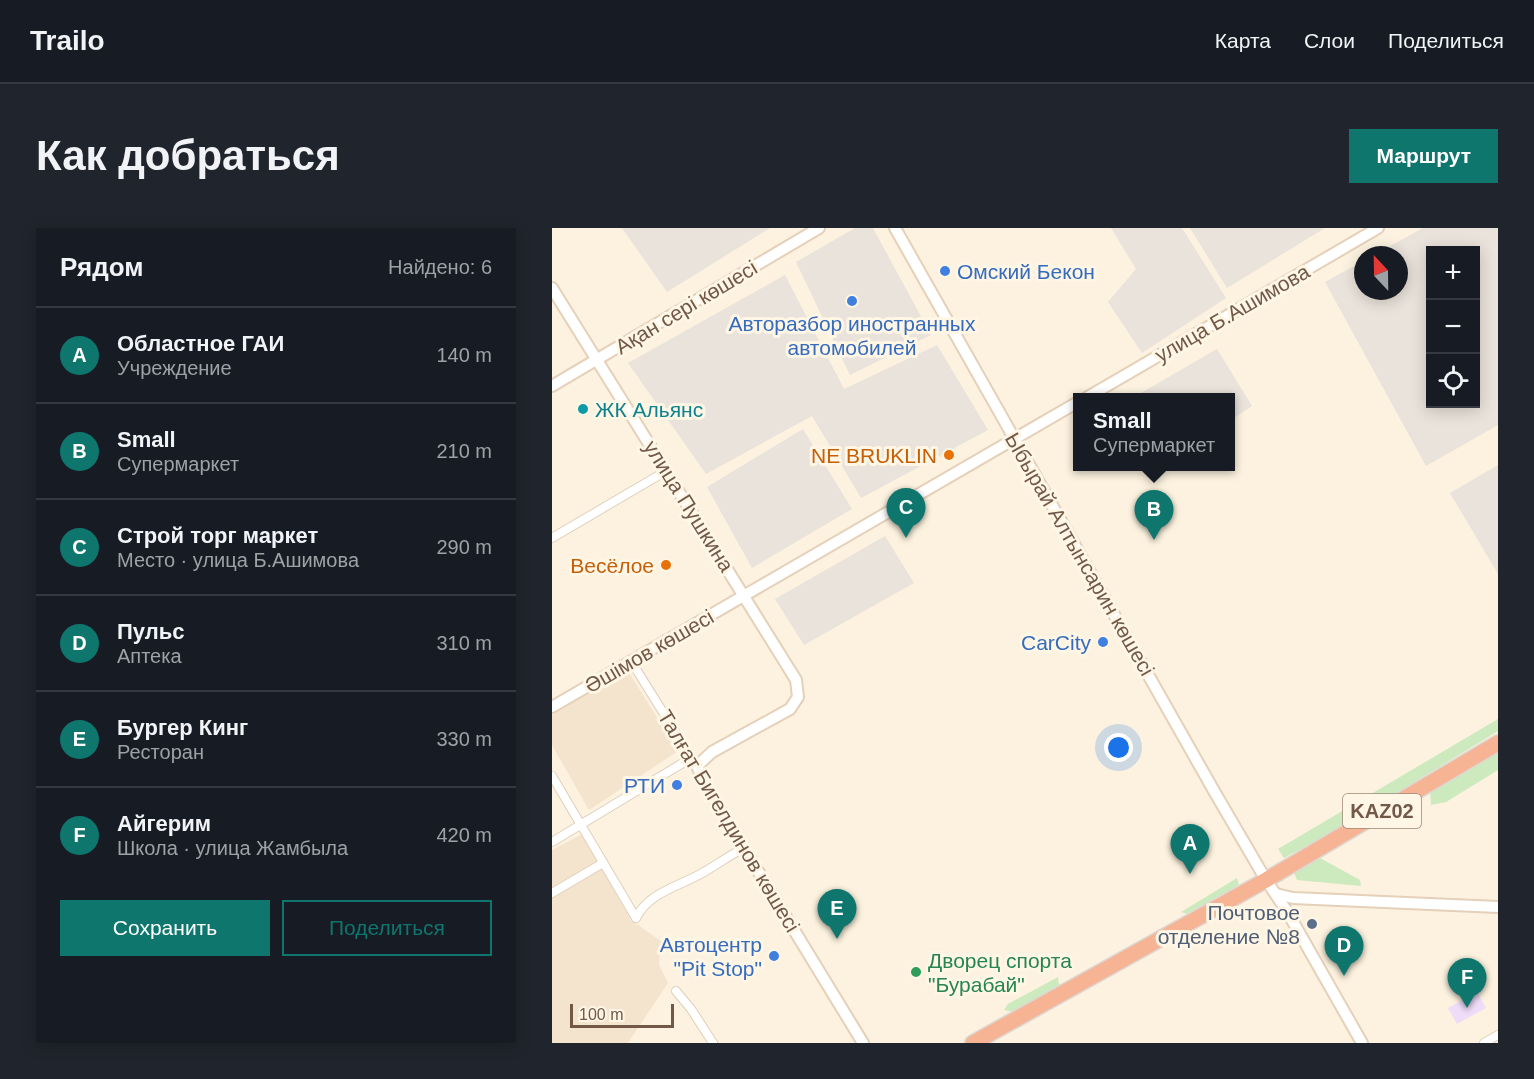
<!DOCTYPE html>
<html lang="ru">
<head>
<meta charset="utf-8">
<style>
	body { margin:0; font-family:Arial,sans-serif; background:#20242c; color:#f1f3f6 }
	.controls { position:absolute; right:18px; top:18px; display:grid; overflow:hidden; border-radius:0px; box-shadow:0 3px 15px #0003 }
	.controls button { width:54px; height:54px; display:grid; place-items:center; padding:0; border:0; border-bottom:2px solid #363941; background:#171b24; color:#f1f3f6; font:30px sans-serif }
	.compass { position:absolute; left:802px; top:18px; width:54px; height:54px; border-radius:50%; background:#171b24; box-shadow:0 3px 15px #0003; rotate:338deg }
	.scale { position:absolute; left:18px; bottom:15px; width:104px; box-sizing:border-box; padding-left:6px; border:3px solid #725947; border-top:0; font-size:16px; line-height:21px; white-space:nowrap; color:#725947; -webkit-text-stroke:4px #fff6e5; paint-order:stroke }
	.you { position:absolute; left:567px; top:520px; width:21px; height:21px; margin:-15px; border:4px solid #fff; border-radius:50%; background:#1a73e8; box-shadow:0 0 0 9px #1a73e833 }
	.badge { display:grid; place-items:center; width:39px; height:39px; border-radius:50%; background:#0f766e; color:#fff; font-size:20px; font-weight:700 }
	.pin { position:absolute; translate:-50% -50px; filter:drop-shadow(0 2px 3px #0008) }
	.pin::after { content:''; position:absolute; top:32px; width:21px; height:18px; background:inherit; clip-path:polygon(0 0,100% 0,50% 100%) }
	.popup { position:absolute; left:521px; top:165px; width:162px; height:78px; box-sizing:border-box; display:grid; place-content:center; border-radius:0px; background:#171b24; filter:drop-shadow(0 2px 4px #0005); font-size:20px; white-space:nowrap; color:#9ea1a6 }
	.popup b { font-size:22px; color:#f1f3f6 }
	.popup::after { content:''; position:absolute; left:50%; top:100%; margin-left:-12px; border:12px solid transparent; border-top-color:#171b24 }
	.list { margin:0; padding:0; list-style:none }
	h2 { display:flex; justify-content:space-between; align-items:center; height:78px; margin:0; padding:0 24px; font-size:26px }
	h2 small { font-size:20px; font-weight:400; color:#9ea1a6 }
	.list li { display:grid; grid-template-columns:39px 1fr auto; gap:18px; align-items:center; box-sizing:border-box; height:96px; padding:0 24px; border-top:2px solid #363941 }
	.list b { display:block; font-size:22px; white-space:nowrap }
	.list p { margin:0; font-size:20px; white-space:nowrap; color:#9ea1a6 }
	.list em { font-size:20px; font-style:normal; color:#9ea1a6 }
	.actions { display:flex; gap:12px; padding:18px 24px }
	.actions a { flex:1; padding:14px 0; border:2px solid #0f766e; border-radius:0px; text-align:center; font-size:21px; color:#0f766e }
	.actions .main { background:#0f766e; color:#fff }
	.icon { flex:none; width:33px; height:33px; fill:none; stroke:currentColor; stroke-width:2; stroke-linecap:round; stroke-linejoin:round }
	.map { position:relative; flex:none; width:946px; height:815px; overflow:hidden; border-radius:0px }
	header { display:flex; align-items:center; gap:36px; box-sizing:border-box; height:84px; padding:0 30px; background:#171b24; border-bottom:2px solid #363941 }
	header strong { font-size:28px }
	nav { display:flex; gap:33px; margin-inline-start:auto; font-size:21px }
	.intro { display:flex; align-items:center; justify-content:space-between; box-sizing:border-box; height:144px; padding:0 36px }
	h1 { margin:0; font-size:42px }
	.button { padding:15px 27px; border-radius:0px; background:#0f766e; color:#fff; font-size:21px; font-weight:700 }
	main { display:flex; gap:36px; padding:0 36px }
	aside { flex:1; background:#171b24; border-radius:0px; box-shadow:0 3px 15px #0003 }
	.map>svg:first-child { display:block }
	.residential { fill:#f4e4cd }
	.industrial { fill:#eae3db; fill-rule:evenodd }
	.education { fill:#efdcf8 }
	.green { fill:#cde9be }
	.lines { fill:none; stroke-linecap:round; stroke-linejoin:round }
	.street-casing { stroke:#e0cfbb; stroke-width:10 }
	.secondary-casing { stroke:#e5d0b9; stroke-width:14 }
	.highway-casing { stroke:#ddd7d3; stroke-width:18 }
	.street { stroke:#fff; stroke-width:8 }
	.secondary { stroke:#fff; stroke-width:10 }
	.highway { stroke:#f7b495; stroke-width:15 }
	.shop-dot { fill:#3f7fe0; stroke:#fff6e5; stroke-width:2 }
	.culture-dot { fill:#0f9aa8; stroke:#fff6e5; stroke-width:2 }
	.food-dot { fill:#e8710a; stroke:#fff6e5; stroke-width:2 }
	.service-dot { fill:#5c6f8a; stroke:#fff6e5; stroke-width:2 }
	.leisure-dot { fill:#2e9e5b; stroke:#fff6e5; stroke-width:2 }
	.labels { text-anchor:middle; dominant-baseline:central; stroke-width:6; stroke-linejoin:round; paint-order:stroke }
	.shield { fill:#fff6e5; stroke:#9c8876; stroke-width:1.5 }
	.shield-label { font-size:20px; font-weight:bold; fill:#725947 }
	.shop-label { font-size:21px; fill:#366cbe; stroke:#fff6e5; text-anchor:end }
	.street-label { font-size:21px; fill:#725947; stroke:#fff6e5 }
	.culture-label { font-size:21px; fill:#0d838f; stroke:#fff6e5; text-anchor:start }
	.food-label { font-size:21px; fill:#c56008; stroke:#fff6e5; text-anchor:end }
	.service-label { font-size:21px; fill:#4e5e75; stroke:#fff6e5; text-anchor:end }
	.leisure-label { font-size:21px; fill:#27864d; stroke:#fff6e5; text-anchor:start }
</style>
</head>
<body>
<header>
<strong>Trailo</strong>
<nav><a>Карта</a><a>Слои</a><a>Поделиться</a></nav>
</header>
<div class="intro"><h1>Как добраться</h1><a class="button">Маршрут</a></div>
<main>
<aside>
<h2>Рядом<small>Найдено: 6</small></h2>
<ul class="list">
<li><span class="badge">A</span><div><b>Областное ГАИ</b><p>Учреждение</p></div><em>140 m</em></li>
<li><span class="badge">B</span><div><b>Small</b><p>Супермаркет</p></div><em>210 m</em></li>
<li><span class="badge">C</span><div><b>Строй торг маркет</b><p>Место · улица Б.Ашимова</p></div><em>290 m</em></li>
<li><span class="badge">D</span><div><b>Пульс</b><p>Аптека</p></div><em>310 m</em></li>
<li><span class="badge">E</span><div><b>Бургер Кинг</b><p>Ресторан</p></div><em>330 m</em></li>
<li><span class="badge">F</span><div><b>Айгерим</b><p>Школа · улица Жамбыла</p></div><em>420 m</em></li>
</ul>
<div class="actions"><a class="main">Сохранить</a><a>Поделиться</a></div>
</aside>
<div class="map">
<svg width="946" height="815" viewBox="0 0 946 815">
	<rect width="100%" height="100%" fill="#fcf2df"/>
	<!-- residential -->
	<g class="residential">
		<path d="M 76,443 L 126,523 L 37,582 L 0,517 L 0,487 Z"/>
		<path d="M 30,606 L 79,692 L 109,713 L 107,737 L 116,755 L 76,815 L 0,815 L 0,622 Z"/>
	</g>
	<!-- industrial -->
	<g class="industrial">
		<path d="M 70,0 L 218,0 L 115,64 Z"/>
		<path d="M 303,0 L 321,0 L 379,107 L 298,147 L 244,34 Z"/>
		<path d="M 559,0 L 630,0 L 674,70 L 590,125 L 556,74 L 584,41 Z"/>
		<path d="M 638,0 L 773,0 L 675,60 Z"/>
		<path d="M 871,0 L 946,0 L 946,197 L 874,238 L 773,54 L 811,33 L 811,63 L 847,63 L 847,27 L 822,27 ZM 878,22 L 924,22 L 924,176 L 878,176 Z"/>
		<path d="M 233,47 L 292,161 L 385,117 L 436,202 L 309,270 L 260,188 L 154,246 L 76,135 Z"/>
		<path d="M 665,121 L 700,178 L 679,192 L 678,170 L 582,169 Z"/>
		<path d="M 251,201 L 300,281 L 200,340 L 155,259 Z"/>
		<path d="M 946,237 L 946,346 L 898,265 Z"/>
		<path d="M 333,308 L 362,355 L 252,417 L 223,371 Z"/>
	</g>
	<!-- education -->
	<path class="education" d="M 925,764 L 934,780 L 905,796 L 896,780 Z"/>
	<!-- green -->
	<g class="green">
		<path d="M 946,491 L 946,503 L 781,604 L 732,630 L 726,621 Z"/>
		<path d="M 946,521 L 946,542 L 894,574 L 879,577 L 878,562 Z"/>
		<path d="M 768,630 L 808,652 L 809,658 L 745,652 L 742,645 Z"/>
		<path d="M 685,650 L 687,657 L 635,686 L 629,684 Z"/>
		<path d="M 506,749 L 507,758 L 461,784 L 452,782 L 456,776 Z"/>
	</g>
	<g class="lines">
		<defs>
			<g id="street">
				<path d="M 0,310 L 114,243"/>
				<path d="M 79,433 L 142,534"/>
				<path d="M 0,548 L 84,690"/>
				<path d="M 0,614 L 139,530"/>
				<path d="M 0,665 L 51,635"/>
				<path d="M 84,690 C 98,663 127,659 152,644 C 166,636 178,627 192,620"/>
				<path d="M 124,763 L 139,781 L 161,815"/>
				<path d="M 932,815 L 946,807"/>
			</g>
			<g id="secondary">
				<path d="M 343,0 L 662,563 L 714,652 L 736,685 L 810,815"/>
				<path d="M 0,60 L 244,452 L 246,469 L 238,481 L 160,524 L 145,538 L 154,558 L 311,815"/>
				<path d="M 0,158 L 267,0"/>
				<path d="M 534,170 L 826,0"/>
				<path d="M 0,479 L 526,174"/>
				<path d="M 724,666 L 741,670 L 946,679"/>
			</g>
			<path id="highway" d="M 421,815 L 714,652 L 946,515"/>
		</defs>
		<!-- street casing -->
		<use href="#street" class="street-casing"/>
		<!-- secondary casing -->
		<use href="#secondary" class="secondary-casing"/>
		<!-- highway casing -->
		<use href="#highway" class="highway-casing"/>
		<!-- street -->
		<use href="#street" class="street"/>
		<!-- secondary -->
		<use href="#secondary" class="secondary"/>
		<!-- highway -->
		<use href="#highway" class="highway"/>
	</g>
	<!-- markers -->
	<g class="shop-dot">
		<circle cx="393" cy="43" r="6"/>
		<circle cx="300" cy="73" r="6"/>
		<circle cx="551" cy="414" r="6"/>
		<circle cx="125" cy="557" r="6"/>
		<circle cx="222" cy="728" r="6"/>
	</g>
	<circle class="culture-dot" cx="31" cy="181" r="6"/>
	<g class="food-dot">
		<circle cx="397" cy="227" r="6"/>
		<circle cx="114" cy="337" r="6"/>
	</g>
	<circle class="service-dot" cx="760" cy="696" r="6"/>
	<circle class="leisure-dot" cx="364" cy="744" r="6"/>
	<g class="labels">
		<!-- shield labels -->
		<rect class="shield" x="791" y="566" width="78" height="34" rx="4.5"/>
		<g class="shield-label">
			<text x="830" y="583">KАZ02</text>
		</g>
		<!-- shop labels -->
		<g class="shop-label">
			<text x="405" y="43" text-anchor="start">Омский Бекон</text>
			<text x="300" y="95" text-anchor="middle">Авторазбор иностранных<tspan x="300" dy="24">автомобилей</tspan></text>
			<text x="539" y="414">CarCity</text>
			<text x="113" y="557">РТИ</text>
			<text x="210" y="716">Автоцентр<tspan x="210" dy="24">"Pit Stop"</tspan></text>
		</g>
		<!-- street labels -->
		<g class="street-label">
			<text transform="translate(134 79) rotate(-31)">Ақан сері көшесі</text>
			<text transform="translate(680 85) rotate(-30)">улица Б.Ашимова</text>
			<text transform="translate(137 278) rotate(58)">улица Пушкина</text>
			<text transform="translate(528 326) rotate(60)">Ыбырай Алтынсарин көшесі</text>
			<text transform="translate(97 423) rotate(-30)">Әшімов көшесі</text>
			<text transform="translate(177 593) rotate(59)">Талғат Бигелдинов көшесі</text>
		</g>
		<!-- culture labels -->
		<g class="culture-label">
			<text x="43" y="181">ЖК Альянс</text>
		</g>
		<!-- food labels -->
		<g class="food-label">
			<text x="385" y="227">NE BRUKLIN</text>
			<text x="102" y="337">Весёлое</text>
		</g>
		<!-- service labels -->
		<g class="service-label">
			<text x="748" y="684">Почтовое<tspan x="748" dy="24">отделение №8</tspan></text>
		</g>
		<!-- leisure labels -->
		<g class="leisure-label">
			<text x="376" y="732">Дворец спорта<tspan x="376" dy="24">"Бурабай"</tspan></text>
		</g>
	</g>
</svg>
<div class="controls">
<button>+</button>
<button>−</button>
<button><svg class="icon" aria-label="locate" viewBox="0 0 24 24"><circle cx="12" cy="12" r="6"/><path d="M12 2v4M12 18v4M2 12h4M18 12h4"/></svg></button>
</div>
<svg class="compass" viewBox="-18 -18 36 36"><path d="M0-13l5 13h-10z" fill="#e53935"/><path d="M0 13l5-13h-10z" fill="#9ea1a6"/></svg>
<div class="scale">100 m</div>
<div class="you"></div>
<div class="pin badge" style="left:638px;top:646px">A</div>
<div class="pin badge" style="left:602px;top:312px">B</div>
<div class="popup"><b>Small</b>Супермаркет</div>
<div class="pin badge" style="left:354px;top:310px">C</div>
<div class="pin badge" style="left:792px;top:748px">D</div>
<div class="pin badge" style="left:285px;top:711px">E</div>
<div class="pin badge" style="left:915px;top:780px">F</div>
</div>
</main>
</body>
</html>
